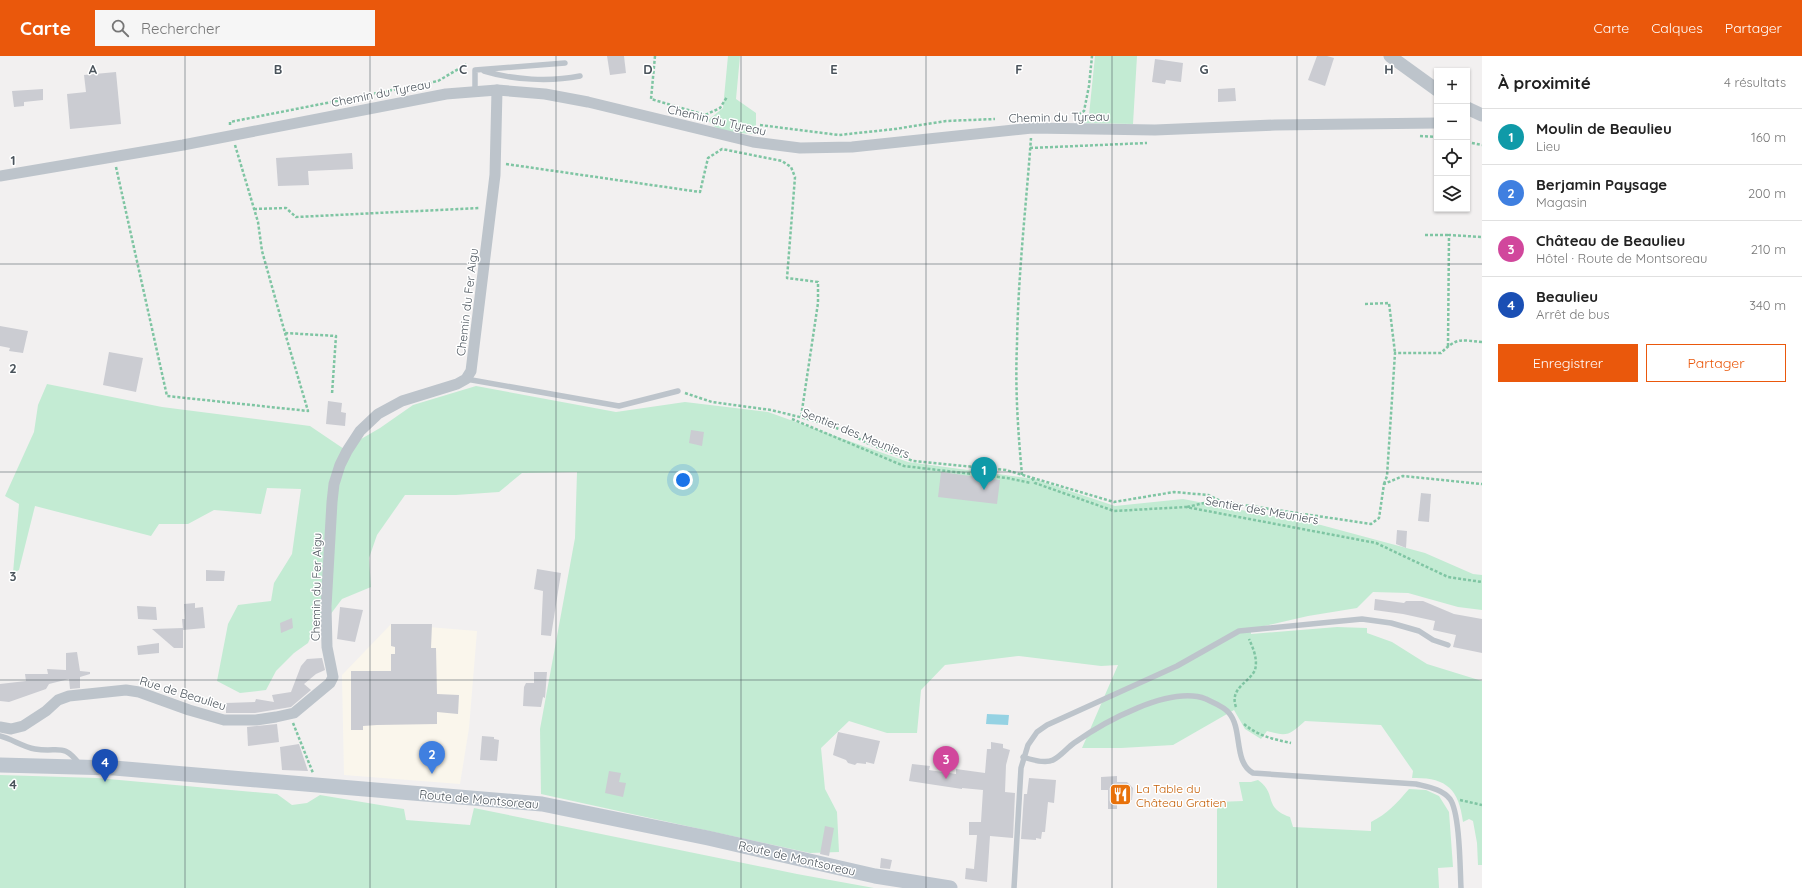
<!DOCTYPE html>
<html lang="fr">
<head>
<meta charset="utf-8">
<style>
	body { margin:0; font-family:Quicksand,sans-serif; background:#f6f6f6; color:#222 }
	.controls { position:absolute; right:12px; top:12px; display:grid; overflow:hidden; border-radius:0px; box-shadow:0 1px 3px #0004 }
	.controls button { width:36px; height:36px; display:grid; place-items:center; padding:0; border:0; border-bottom:1px solid #e0e0e0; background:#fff; color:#222; font:20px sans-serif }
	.you { position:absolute; left:683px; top:424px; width:14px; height:14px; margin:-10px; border:3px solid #fff; border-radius:50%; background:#1a73e8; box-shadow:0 0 0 6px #1a73e833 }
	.badge { display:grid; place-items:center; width:26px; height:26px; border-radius:50%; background:#ea580c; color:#fff; font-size:13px; font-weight:700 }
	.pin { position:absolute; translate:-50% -33px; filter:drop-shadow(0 1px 2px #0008) }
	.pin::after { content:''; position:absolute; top:21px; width:14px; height:12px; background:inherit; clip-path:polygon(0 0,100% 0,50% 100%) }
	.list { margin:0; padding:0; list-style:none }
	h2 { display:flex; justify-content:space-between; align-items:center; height:52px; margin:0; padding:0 16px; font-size:17px }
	h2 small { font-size:13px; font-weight:400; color:#767676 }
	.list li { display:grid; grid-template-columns:26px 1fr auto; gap:12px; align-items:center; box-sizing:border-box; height:56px; padding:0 16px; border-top:1px solid #e0e0e0 }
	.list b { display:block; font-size:15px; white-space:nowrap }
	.list p { margin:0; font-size:13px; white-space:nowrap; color:#767676 }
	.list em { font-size:13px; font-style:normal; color:#767676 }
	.actions { display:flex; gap:8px; padding:12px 16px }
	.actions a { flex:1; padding:9px 0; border:1px solid #ea580c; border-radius:0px; text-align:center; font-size:14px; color:#ea580c }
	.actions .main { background:#ea580c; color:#fff }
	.icon { flex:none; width:22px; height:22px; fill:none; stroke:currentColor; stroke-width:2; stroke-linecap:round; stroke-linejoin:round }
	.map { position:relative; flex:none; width:1482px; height:832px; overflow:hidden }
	header { display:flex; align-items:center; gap:24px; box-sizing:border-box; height:56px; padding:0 20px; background:#ea580c; color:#fff }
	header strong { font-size:19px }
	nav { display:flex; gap:22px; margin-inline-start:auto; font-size:14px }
	.search { width:280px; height:36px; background:#f6f6f6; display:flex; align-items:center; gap:10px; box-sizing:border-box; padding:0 14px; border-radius:0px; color:#767676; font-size:15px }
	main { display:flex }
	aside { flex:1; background:#fff }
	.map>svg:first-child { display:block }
	.commercial { fill:#faf6ec }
	.green { fill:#c3ebd3 }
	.water { fill:#95d2e3 }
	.building { fill:#cbccd2 }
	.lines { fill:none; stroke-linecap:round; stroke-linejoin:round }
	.path { stroke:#7fc5a3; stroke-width:2.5; stroke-dasharray:3 2; stroke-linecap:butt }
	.service { stroke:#bdc4cb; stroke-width:5.5 }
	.minor { stroke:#bdc4cb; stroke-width:11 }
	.tertiary { stroke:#bdc4cb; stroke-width:13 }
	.secondary { stroke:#bec6cf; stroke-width:15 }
	.grid { fill:none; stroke:#4a535b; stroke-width:1; stroke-opacity:0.55 }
	.labels { text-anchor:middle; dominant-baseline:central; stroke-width:3; stroke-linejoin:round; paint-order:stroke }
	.street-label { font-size:12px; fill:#4a535b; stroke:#fff }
	.food-label { font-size:12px; fill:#c56008; stroke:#fff; text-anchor:start }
	.grid-label { font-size:13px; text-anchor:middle; font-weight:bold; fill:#4a535b; stroke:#fff; stroke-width:3; stroke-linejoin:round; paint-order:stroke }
</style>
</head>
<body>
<header>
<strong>Carte</strong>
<div class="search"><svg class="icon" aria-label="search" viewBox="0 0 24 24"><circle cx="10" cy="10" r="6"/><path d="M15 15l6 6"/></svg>Rechercher</div>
<nav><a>Carte</a><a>Calques</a><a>Partager</a></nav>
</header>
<main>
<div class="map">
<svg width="1482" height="832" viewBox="0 0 1482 832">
	<rect width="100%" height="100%" fill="#f2f0f0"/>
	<!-- commercial -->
	<path class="commercial" d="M 391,568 L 477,575 L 469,672 L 460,728 L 344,719 L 342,619 Z"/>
	<!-- green -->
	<g class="green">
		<path d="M 728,0 L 740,0 L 736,43 L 756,57 L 756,78 C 741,77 717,78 708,64 L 723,52 Z"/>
		<path d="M 1095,0 L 1137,0 L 1133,68 L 1080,67 L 1089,59 Z"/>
		<path d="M 47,328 L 162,351 L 310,370 L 344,393 L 380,372 L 413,349 L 476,330 L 616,356 L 685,346 L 768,356 L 908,406 L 1034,423 L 1115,450 L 1183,443 L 1321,469 L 1425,497 L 1473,518 L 1482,519 L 1482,554 L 1458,551 L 1408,537 L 1373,536 L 1357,552 L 1308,560 L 1251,573 L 1251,578 L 1337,571 L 1367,572 L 1367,577 L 1392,586 L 1427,608 L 1482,625 L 1482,809 L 1478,809 L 1477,787 L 1473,765 L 1469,763 L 1463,766 C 1459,732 1445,721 1412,722 L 1413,715 L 1381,669 L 1305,665 C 1289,679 1288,681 1267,675 L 1261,683 L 1245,673 L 1234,654 L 1173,689 L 1121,692 L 1082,692 L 1118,609 L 1101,610 L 1019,600 L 945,609 L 921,634 L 917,677 L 887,677 L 849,665 L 821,692 L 825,733 L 837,756 L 839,796 L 810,797 L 541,738 L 540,673 L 575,482 L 577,416 L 522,417 L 499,436 L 456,439 L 405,439 L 377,479 L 369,502 L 371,531 L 342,543 L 330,559 L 318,563 L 308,587 L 294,597 L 276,615 L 266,634 L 240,637 L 217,625 L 228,568 L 238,549 L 271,545 L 274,527 L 292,498 L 301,433 L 267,432 L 261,458 L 214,454 L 188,468 L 159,468 L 151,480 L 35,450 L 19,514 L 13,517 L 19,448 L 5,440 L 34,376 L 38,349 Z"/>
		<path d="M 0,719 L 97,722 L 277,738 L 292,749 L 307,747 L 320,739 L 404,753 L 406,764 L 470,769 L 474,752 L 797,818 L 874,832 L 0,832 Z"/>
		<path d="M 1258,724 C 1278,738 1262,751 1290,761 L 1293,771 L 1371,775 L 1371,766 C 1387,758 1397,747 1409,733 L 1426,734 L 1439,740 L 1449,756 L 1453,811 L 1438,812 L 1439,832 L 1217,832 L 1217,746 L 1243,745 L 1239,726 L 1251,726 Z"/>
	</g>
	<!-- water -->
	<path class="water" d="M 987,658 L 1009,659 L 1008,669 L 986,668 Z"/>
	<!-- building -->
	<g class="building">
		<path d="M 607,0 L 624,0 L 626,17 L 610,19 Z"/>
		<path d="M 1317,0 L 1327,0 L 1334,2 L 1325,30 L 1308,24 Z"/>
		<path d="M 1155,3 L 1183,7 L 1181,26 L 1166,24 L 1165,28 L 1152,26 Z"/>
		<path d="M 116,16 L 121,68 L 70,73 L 67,38 L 86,36 L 84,19 Z"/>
		<path d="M 1235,32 L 1236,45 L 1218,46 L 1218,33 Z"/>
		<path d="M 43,33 L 43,44 L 24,46 L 24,50 L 14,51 L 12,35 Z"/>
		<path d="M 352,97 L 353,113 L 308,115 L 309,129 L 278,130 L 276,102 Z"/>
		<path d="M 0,270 L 28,275 L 23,297 L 9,295 L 10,292 L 0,290 Z"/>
		<path d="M 109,296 L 143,302 L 136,336 L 103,329 Z"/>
		<path d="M 328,345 L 342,347 L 341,356 L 346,357 L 345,370 L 326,368 Z"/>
		<path d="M 691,374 L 704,376 L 702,390 L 689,387 Z"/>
		<path d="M 941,416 L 1000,424 L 997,448 L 938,441 Z"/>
		<path d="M 1421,437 L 1431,438 L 1429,466 L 1418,465 Z"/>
		<path d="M 1397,474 L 1407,475 L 1406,492 L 1396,488 Z"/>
		<path d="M 537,513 L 561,517 L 551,580 L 541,579 L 543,535 L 534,533 Z"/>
		<path d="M 206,514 L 225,515 L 224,525 L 206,525 Z"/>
		<path d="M 1375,543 L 1404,547 L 1406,545 L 1423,545 L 1454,558 L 1482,563 L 1482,597 L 1453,591 L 1456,579 L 1433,574 L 1435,565 L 1403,558 L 1374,554 Z"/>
		<path d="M 195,547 L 195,552 L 203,551 L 205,572 L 183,574 L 182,563 L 185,563 L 184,548 Z"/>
		<path d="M 137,550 L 156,551 L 157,564 L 138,563 Z"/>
		<path d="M 340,551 L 363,554 L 355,586 L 337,583 Z"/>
		<path d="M 292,562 L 293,572 L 281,577 L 280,567 Z"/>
		<path d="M 391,568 L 432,568 L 431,592 L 436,592 L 437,638 L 459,639 L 458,658 L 437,656 L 437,668 L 377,669 L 363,670 L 363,674 L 351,674 L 351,615 L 391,615 L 391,598 L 395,598 L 395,591 L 391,590 Z"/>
		<path d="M 183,572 L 183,592 L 174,592 L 152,573 Z"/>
		<path d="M 159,587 L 159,597 L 138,599 L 137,590 Z"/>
		<path d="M 77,596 L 80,615 L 90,616 L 90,618 L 80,621 L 80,632 L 70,633 L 69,623 L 49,628 L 46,633 L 9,646 L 0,645 L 0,628 L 26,625 L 25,618 L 48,618 L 47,613 L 66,614 L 66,597 Z"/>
		<path d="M 322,602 L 325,614 L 316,618 L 304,628 L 311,634 L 291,651 L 255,657 L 226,657 L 226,647 L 255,646 L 256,643 L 274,646 L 272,639 L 291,636 L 301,610 L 307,603 Z"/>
		<path d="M 534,616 L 547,616 L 545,642 L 543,641 L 541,651 L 523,650 L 524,631 L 526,627 L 534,627 Z"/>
		<path d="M 277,668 L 279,686 L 248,690 L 247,671 Z"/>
		<path d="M 838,676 L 880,685 L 874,708 L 866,706 L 866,708 L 857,707 L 855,709 L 848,707 L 846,704 L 833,699 Z"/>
		<path d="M 482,680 L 494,681 L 494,683 L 499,684 L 497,705 L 480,704 Z"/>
		<path d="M 991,686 L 1003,688 L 1003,692 L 1010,694 L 1006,709 L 1005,736 L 1015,737 L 1013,782 L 990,780 L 987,826 L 965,823 L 966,812 L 974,813 L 977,779 L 969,779 L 969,766 L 981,766 L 983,734 L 962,732 L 962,733 L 909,725 L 912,708 L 930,710 L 929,714 L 956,718 L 956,713 L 985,717 L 987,693 L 991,693 Z"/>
		<path d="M 299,688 L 308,715 L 282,714 L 280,691 Z"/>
		<path d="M 609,715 L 621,717 L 619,726 L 626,727 L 623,741 L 605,737 Z"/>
		<path d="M 1117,720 L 1117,726 L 1127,726 L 1133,732 L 1132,744 L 1129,744 L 1129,748 L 1117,748 L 1117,753 L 1108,753 L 1108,734 L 1101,734 L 1101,721 Z"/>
		<path d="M 1029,722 L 1056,724 L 1054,747 L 1048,746 L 1045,776 L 1042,776 L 1041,783 L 1036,782 L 1036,784 L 1021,783 L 1024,738 L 1027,738 Z"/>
		<path d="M 825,770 L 834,772 L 829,800 L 820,798 Z"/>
		<path d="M 881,802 L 892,804 L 890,813 L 880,812 Z"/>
	</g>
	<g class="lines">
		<!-- path -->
		<g class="path">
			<path d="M 655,0 L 651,43 L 705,59 L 720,52 L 727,41"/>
			<path d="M 1074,61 L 1084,55 L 1089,30 L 1092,0"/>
			<path d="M 230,69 L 230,66 L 438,25 L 467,8"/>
			<path d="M 760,69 L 839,79 L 895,73 L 946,65 L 995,63"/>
			<path d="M 1420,80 L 1437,81"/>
			<path d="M 1467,86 L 1482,89"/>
			<path d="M 235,89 L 258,166 L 262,195 L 285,277 L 336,280 L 332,338"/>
			<path d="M 1030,92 L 1147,87"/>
			<path d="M 506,108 L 700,136 L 708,102 L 722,93 L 782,105 L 791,111 L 795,121 L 787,222 L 818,226 L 818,247 L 801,361"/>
			<path d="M 116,111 L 167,340 L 308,355 L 285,277"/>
			<path d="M 254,153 L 286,152 L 296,161 L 479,152"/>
			<path d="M 1425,179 L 1449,179"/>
			<path d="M 1365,248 L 1389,247 L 1395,297"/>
			<path d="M 1448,290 L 1449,179 L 1482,181"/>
			<path d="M 685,337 L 712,346 L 771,354 L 812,364 L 845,375 L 867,387 L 913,405 L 1006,414 L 1114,446 L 1174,436 L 1208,439 L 1223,446 L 1371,468 L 1379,462 L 1384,428 L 1403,420 L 1482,428"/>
			<path d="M 792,363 L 904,410 L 1007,422 L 1031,427"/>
			<path d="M 1022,419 C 1018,376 1015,332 1017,288 C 1018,219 1026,151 1031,82"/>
			<path d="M 1032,422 L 1035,427 L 1114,455 L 1186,451 L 1376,487 L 1448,521 L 1482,526"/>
			<path d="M 1384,428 L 1387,420 L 1395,297 L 1441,297 C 1457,281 1461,284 1482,286"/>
			<path d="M 1187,451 L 1217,444"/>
			<path d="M 1236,651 C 1229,632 1250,626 1255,614 C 1258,603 1253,592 1249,583"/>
			<path d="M 293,667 L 313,717"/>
			<path d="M 1244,668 C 1258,680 1273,683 1291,687"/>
			<path d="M 1460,744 L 1482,749"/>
		</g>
		<!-- service -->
		<g class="service">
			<path d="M 484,15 C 513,24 550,26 580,20"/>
			<path d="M 475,35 L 475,14 L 565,7"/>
			<path d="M 466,323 L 619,350 L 678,335"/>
			<path d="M 0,680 C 12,683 23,691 35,693 C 59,697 63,686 80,709"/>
			<path d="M 1023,701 C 1032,704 1045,708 1053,704 C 1061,700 1067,692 1074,687 C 1104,666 1170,629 1206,643 C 1212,646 1225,651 1229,657 C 1243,673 1233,706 1253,717 L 1416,728 C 1428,731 1442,733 1450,743 C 1460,757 1460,813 1461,832"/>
			<path d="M 1014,832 L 1021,712 L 1028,689 L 1037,676 L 1047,669 L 1177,610 L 1239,575 L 1362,563 L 1391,567 L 1419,575 L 1433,584 L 1448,589"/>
		</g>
		<!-- minor -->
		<g class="minor">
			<path d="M 0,120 L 183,89 L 446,38 L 497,34 L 545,38 L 588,46 L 753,86 L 800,92 L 852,91 L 1032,72 L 1155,74 L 1275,69 L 1437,67"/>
			<path d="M 0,671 L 11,673 L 23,670 L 46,655 L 58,644 L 69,640 L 126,634 L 139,636 L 189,654 L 224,664 L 256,664 L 276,661 L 294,657 L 330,627 L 333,621 L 327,591 L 326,551 L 332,446 L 334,428 L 340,409 L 347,395 L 360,375 L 378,358 L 402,345 L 457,328 L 466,323 L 471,315 L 495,119 L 497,34"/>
		</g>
		<!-- tertiary -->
		<g class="tertiary">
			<path d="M 1390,0 L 1437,34"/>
			<path d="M 1467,52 L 1482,59"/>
		</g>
		<!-- secondary -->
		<path class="secondary" d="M 0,709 L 114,712 L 542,748 L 708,782 L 875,820 L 950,832"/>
	</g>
	<!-- grid -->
	<path class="grid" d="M 185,0 L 185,832M 370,0 L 370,832M 556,0 L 556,832M 741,0 L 741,832M 926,0 L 926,832M 1112,0 L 1112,832M 1297,0 L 1297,832M 0,208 L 1482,208M 0,416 L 1482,416M 0,624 L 1482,624"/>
	<!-- icons -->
	<defs>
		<symbol id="restaurant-square" viewBox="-11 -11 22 22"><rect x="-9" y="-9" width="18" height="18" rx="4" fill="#e8710a" stroke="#fff"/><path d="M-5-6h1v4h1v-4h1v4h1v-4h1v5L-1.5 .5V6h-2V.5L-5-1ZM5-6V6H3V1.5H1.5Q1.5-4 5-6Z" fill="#fff"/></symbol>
	</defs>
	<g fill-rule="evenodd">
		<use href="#restaurant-square" x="1108" y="726" width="25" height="25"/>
	</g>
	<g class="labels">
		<!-- street labels -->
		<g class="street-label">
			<text transform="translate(381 37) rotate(-11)">Chemin du Tyreau</text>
			<text transform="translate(1059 61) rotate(-1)">Chemin du Tyreau</text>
			<text transform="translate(717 64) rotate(13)">Chemin du Tyreau</text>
			<text transform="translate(467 246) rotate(-83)">Chemin du Fer Aigu</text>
			<text transform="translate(856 377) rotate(22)">Sentier des Meuniers</text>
			<text transform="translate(1262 454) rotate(10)">Sentier des Meuniers</text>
			<text transform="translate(316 531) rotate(-89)">Chemin du Fer Aigu</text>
			<text transform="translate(183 637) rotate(17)">Rue de Beaulieu</text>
			<text transform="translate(479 743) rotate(5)">Route de Montsoreau</text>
			<text transform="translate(797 802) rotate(13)">Route de Montsoreau</text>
		</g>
		<!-- food labels -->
		<g class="food-label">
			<text x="1136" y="732">La Table du<tspan x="1136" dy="14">Château Gratien</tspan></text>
		</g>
	</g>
	<g class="grid-label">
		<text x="93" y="18">A</text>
		<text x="278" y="18">B</text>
		<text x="463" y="18">C</text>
		<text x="648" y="18">D</text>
		<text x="834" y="18">E</text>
		<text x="1019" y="18">F</text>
		<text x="1204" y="18">G</text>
		<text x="1389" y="18">H</text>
		<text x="13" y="109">1</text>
		<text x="13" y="317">2</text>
		<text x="13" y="525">3</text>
		<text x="13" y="733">4</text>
	</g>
</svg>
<div class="controls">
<button>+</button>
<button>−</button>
<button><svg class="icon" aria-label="locate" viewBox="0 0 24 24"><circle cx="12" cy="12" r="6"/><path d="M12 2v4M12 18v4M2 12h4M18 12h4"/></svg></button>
<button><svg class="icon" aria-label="layers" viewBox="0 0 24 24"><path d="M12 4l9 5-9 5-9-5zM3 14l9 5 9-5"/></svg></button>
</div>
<div class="you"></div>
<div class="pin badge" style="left:984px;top:434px;background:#0f9aa8">1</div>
<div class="pin badge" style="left:432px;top:718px;background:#3f7fe0">2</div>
<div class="pin badge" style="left:946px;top:723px;background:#d1479c">3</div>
<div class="pin badge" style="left:105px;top:726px;background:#1a4fb4">4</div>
</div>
<aside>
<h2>À proximité<small>4 résultats</small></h2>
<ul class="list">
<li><span class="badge" style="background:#0f9aa8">1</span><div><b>Moulin de Beaulieu</b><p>Lieu</p></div><em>160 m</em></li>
<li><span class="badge" style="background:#3f7fe0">2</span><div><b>Berjamin Paysage</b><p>Magasin</p></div><em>200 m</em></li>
<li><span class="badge" style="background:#d1479c">3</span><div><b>Château de Beaulieu</b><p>Hôtel · Route de Montsoreau</p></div><em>210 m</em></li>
<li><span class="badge" style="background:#1a4fb4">4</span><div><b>Beaulieu</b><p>Arrêt de bus</p></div><em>340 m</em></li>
</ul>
<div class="actions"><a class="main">Enregistrer</a><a>Partager</a></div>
</aside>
</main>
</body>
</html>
